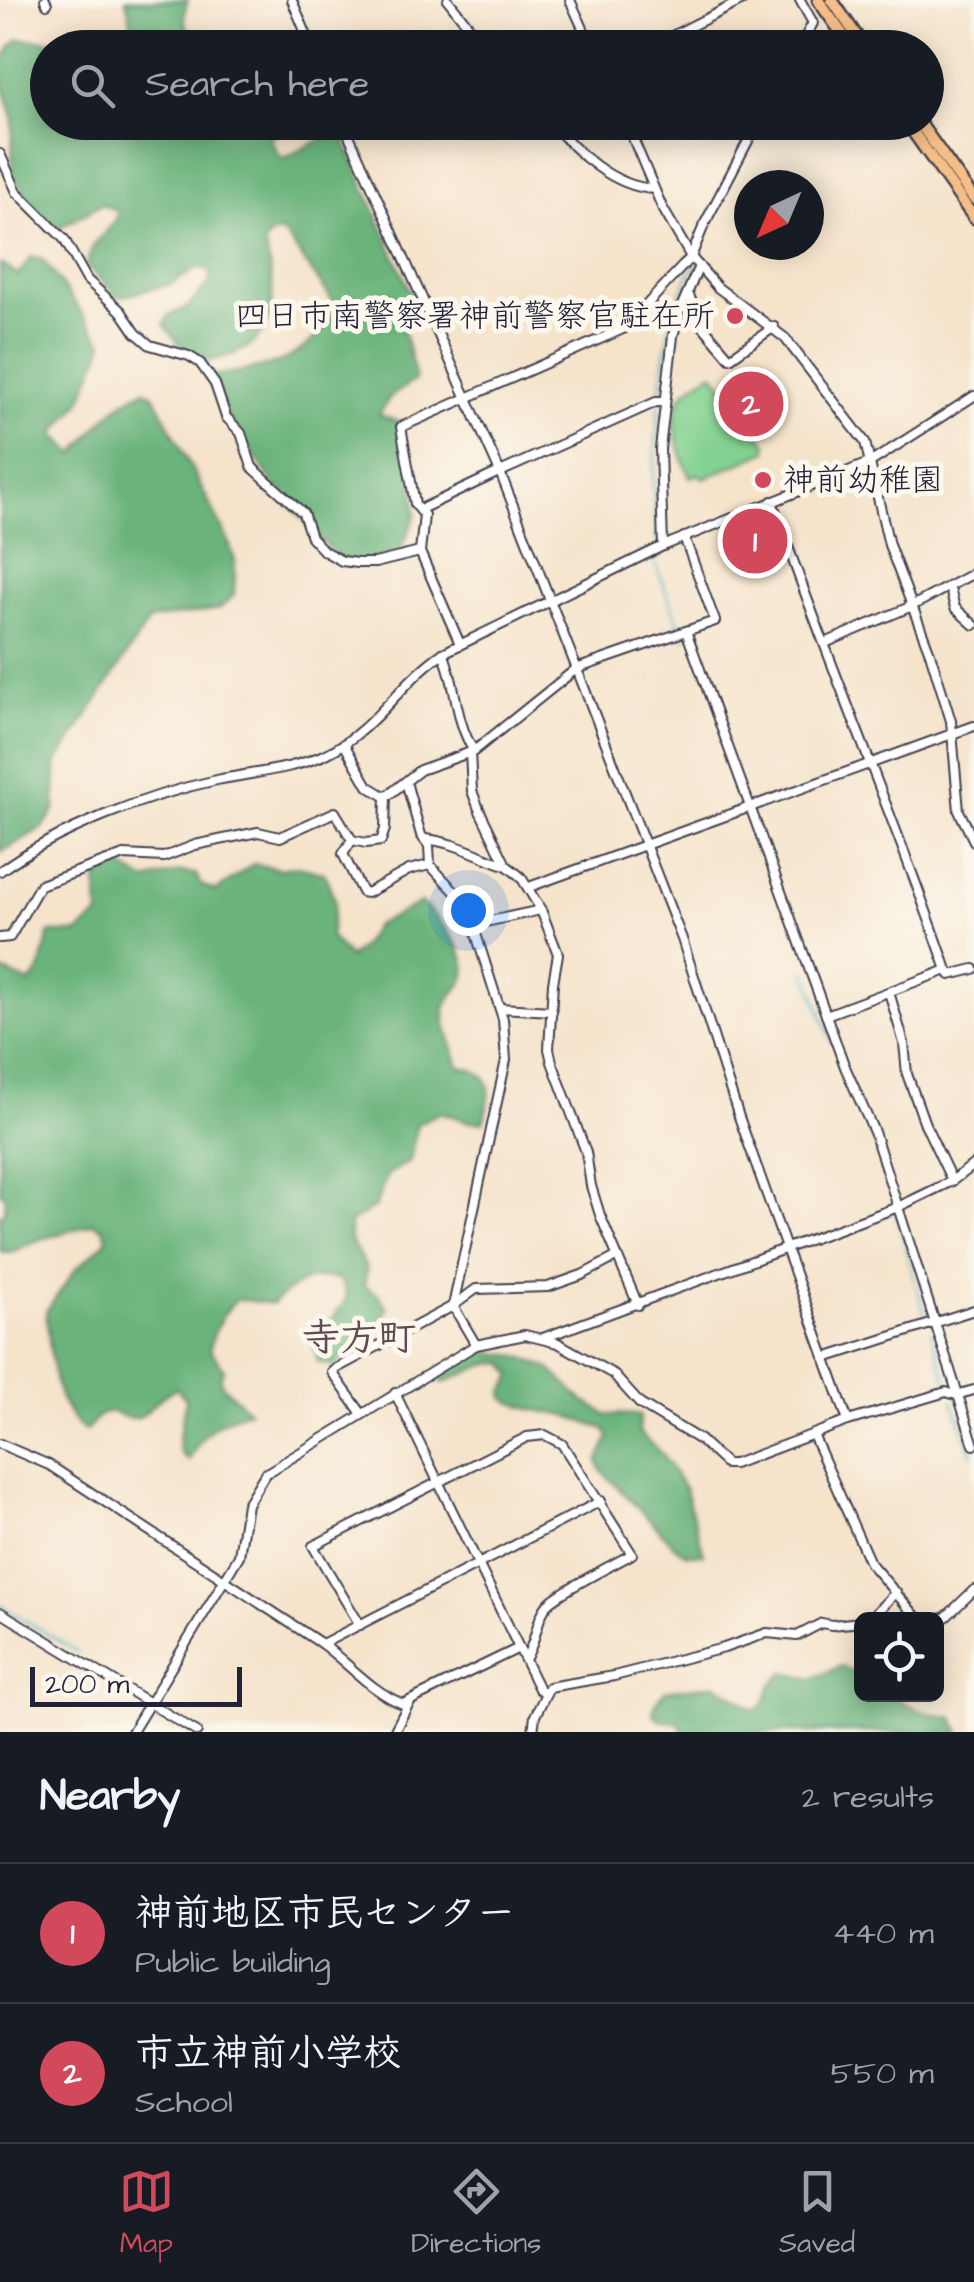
<!DOCTYPE html>
<html lang="en">
<head>
<meta charset="utf-8">
<style>
	body { margin:0; font-family:"Architects Daughter","Klee One",sans-serif; background:#20242c; color:#f1f3f6 }
	.controls { position:absolute; right:30px; bottom:30px; display:grid; overflow:hidden; border-radius:15px; box-shadow:0 5px 25px #0003 }
	.controls button { width:90px; height:90px; display:grid; place-items:center; padding:0; border:0; border-bottom:2px solid #363941; background:#171b24; color:#f1f3f6; font:50px sans-serif }
	.compass { position:absolute; left:734px; top:170px; width:90px; height:90px; border-radius:50%; background:#171b24; box-shadow:0 5px 25px #0003; rotate:224deg }
	.scale { position:absolute; left:30px; bottom:25px; width:212px; box-sizing:border-box; padding-left:10px; border:5px solid #22223b; border-top:0; font-size:28px; line-height:35px; white-space:nowrap; color:#22223b; -webkit-text-stroke:8px #fbf7ec; paint-order:stroke }
	.you { position:absolute; left:468px; top:910px; width:35px; height:35px; margin:-25px; border:8px solid #fff; border-radius:50%; background:#1a73e8; box-shadow:0 0 0 15px #1a73e833 }
	.badge { display:grid; place-items:center; width:65px; height:65px; border-radius:50%; background:#d1495b; color:#fff; font-size:32px; font-weight:700 }
	.pin { position:absolute; translate:-50% -50%; border:5px solid #fff; box-shadow:0 2px 10px #0006 }
	.list { margin:0; padding:0; list-style:none }
	h2 { display:flex; justify-content:space-between; align-items:center; height:130px; margin:0; padding:0 40px; font-size:42px }
	h2 small { font-size:32px; font-weight:400; color:#9ea1a6 }
	.list li { display:grid; grid-template-columns:65px 1fr auto; gap:30px; align-items:center; box-sizing:border-box; height:140px; padding:0 40px; border-top:2px solid #363941 }
	.list b { display:block; font-size:38px; white-space:nowrap }
	.list p { margin:0; font-size:32px; white-space:nowrap; color:#9ea1a6 }
	.list em { font-size:32px; font-style:normal; color:#9ea1a6 }
	.icon { flex:none; width:55px; height:55px; fill:none; stroke:currentColor; stroke-width:2; stroke-linecap:round; stroke-linejoin:round }
	.map { position:relative; flex:none; width:974px; height:1732px; overflow:hidden }
	.search { position:absolute; background:#171b24; box-shadow:0 5px 25px #0003; left:30px; right:30px; top:30px; height:110px; display:flex; align-items:center; gap:25px; box-sizing:border-box; padding:0 35px; border-radius:55px; color:#9ea1a6; font-size:38px }
	.sheet { height:410px; background:#171b24 }
	nav { display:flex; justify-content:space-around; align-items:center; box-sizing:border-box; height:140px; border-top:2px solid #363941; background:#171b24; font-size:28px; color:#9ea1a6 }
	nav a { display:grid; justify-items:center; gap:5px }
	nav .on { color:#d1495b }
	.map>svg:first-child { display:block }
	.green { fill:#83d291; stroke:#527a66; stroke-width:2.5 }
	.forest { fill:#6ab47b; stroke:#466b5b; stroke-width:2.5 }
	.lines { fill:none; stroke-linecap:round; stroke-linejoin:round }
	.stream { stroke:#46b2c2; stroke-width:2.5 }
	.minor-casing { stroke:#423f50; stroke-width:12 }
	.highway-casing { stroke:#423f50; stroke-width:15 }
	.minor { stroke:#fff; stroke-width:8 }
	.highway { stroke:#f6be87; stroke-width:10 }
	.poi-dot { fill:#d1495b; stroke:#fbf7ec; stroke-width:4 }
	.labels { text-anchor:middle; dominant-baseline:central; stroke-width:10; stroke-linejoin:round; paint-order:stroke }
	.poi-label { font-size:32px; fill:#22223b; stroke:#fbf7ec; text-anchor:end }
	.quarter-label { font-size:38px; font-weight:bold; fill:#614b53; stroke:#fbf7ec }
</style>
</head>
<body>
<div class="map">
<svg width="974" height="1732" viewBox="0 0 974 1732">
	<rect width="100%" height="100%" fill="#fbf7ec"/>
	<filter id="ink" filterUnits="userSpaceOnUse"><feTurbulence type="fractalNoise" baseFrequency=".01" numOctaves="2"/><feDisplacementMap in="SourceGraphic" scale="20" xChannelSelector="R" yChannelSelector="G"/><feConvolveMatrix kernelMatrix="1 2 1 2 8 2 1 2 1" color-interpolation-filters="sRGB"/></filter>
	<filter id="wash" filterUnits="userSpaceOnUse"><feTurbulence type="fractalNoise" baseFrequency=".0048" numOctaves="4" result="noise"/><feDisplacementMap in="SourceGraphic" scale="40" xChannelSelector="R" yChannelSelector="G"/><feGaussianBlur stdDeviation="2.25" result="paint"/><feColorMatrix in="noise" values="0 0 0 0 0 0 0 0 0 0 0 0 0 0 0 0 0 1.4 0 .05"/><feComposite in="paint" operator="in"/></filter>
	<g filter="url(#wash)">
		<rect width="100%" height="100%" fill="#f5e3ca"/>
		<!-- green -->
		<path class="green" d="M 713,372 L 767,444 L 767,451 L 704,478 L 698,474 L 690,477 C 680,454 665,412 686,391 C 694,384 704,378 713,372 Z"/>
		<!-- forest -->
		<g class="forest">
			<path d="M 126,0 L 188,0 C 179,24 188,29 203,47 L 129,47 L 133,30 Z"/>
			<path d="M 19,39 L 53,41 L 60,47 L 48,48 L 48,122 L 290,123 L 270,139 L 282,159 L 340,130 L 413,298 L 399,312 L 416,379 L 389,398 L 379,415 L 400,422 L 413,481 L 416,515 L 400,552 L 359,563 L 337,557 L 280,493 L 229,419 L 206,377 C 250,369 290,369 320,332 C 329,320 336,313 331,298 L 289,240 L 281,232 L 271,235 L 264,243 C 277,287 281,340 228,356 C 218,358 207,364 197,360 C 184,353 174,336 164,325 L 168,316 L 188,307 L 210,282 L 210,271 L 199,267 L 171,284 L 118,297 L 86,265 L 94,244 L 115,222 L 118,212 L 102,204 L 59,228 L 48,226 L 34,210 L 12,173 L 13,117 L 0,76 L 0,65 L 11,46 Z"/>
			<path d="M 31,257 L 42,259 L 50,269 L 104,344 L 81,401 L 54,434 L 75,454 C 96,428 114,403 145,390 L 154,395 L 228,540 L 235,561 L 234,595 L 219,609 L 149,620 L 56,764 L 55,809 L 43,827 L 0,853 L 0,263 L 18,275 Z"/>
			<path d="M 253,864 L 281,869 L 298,866 L 324,873 L 335,900 L 330,936 L 349,958 L 361,947 L 376,925 L 421,903 C 436,917 476,957 463,981 C 457,992 444,999 445,1014 C 445,1031 455,1051 459,1067 C 496,1072 492,1092 483,1122 L 466,1121 L 441,1112 L 417,1124 L 410,1161 L 387,1175 L 375,1207 L 350,1223 L 350,1240 L 367,1269 L 364,1286 L 379,1295 L 388,1309 L 379,1323 L 334,1366 L 318,1362 L 313,1346 L 344,1303 L 347,1294 L 339,1279 C 309,1273 295,1284 272,1304 L 238,1299 C 224,1310 212,1332 210,1350 L 224,1369 L 220,1378 L 222,1385 L 249,1411 C 218,1420 203,1431 189,1460 L 181,1454 L 178,1442 L 186,1399 L 176,1388 C 142,1404 150,1431 110,1411 L 100,1415 L 85,1431 C 50,1404 51,1352 46,1311 L 76,1269 L 105,1242 L 107,1238 L 103,1228 L 93,1223 C 75,1230 56,1235 38,1240 C 23,1245 16,1255 0,1251 L 0,1215 L 5,1211 L 5,1197 L 0,1191 L 0,970 L 30,983 L 40,970 L 49,933 L 79,933 L 99,915 L 97,880 L 103,871 L 118,865 L 146,881 L 180,872 L 196,874 L 201,885 L 216,891 Z"/>
			<path d="M 484,1352 L 519,1356 L 549,1368 L 582,1400 L 606,1414 L 640,1415 L 639,1432 L 663,1456 L 685,1490 L 704,1554 L 687,1554 L 677,1548 L 602,1471 L 598,1462 L 609,1437 L 604,1428 C 590,1426 580,1419 566,1416 C 545,1411 523,1410 504,1398 L 503,1393 L 513,1375 L 505,1363 L 489,1363 L 443,1383 L 439,1379 L 440,1374 L 453,1364 Z"/>
			<path d="M 842,1666 L 861,1677 L 862,1694 L 895,1695 C 910,1711 932,1714 954,1718 L 960,1732 L 683,1732 L 679,1723 L 661,1720 L 653,1714 L 655,1703 L 665,1691 L 716,1684 L 755,1710 L 764,1705 L 772,1684 L 784,1673 L 812,1679 Z"/>
		</g>
		<g class="lines">
			<!-- stream -->
			<g class="stream">
				<path d="M 660,399 C 664,349 673,303 698,258"/>
				<path d="M 657,540 L 653,479 L 659,407"/>
				<path d="M 653,558 L 685,640"/>
				<path d="M 806,971 L 832,1043"/>
				<path d="M 852,1092 L 859,1108"/>
				<path d="M 896,1213 L 925,1315"/>
				<path d="M 931,1332 L 949,1388"/>
				<path d="M 953,1401 L 973,1455"/>
				<path d="M 0,1605 L 77,1652"/>
			</g>
		</g>
	</g>
	<g filter="url(#ink)">
		<g class="lines">
			<defs>
				<g id="minor">
					<path d="M 45,0 L 47,4"/>
					<path d="M 292,0 L 312,48"/>
					<path d="M 448,0 L 486,48"/>
					<path d="M 570,0 L 592,48"/>
					<path d="M 452,48 L 466,25"/>
					<path d="M 648,48 L 743,0"/>
					<path d="M 799,48 L 813,23 L 800,0"/>
					<path d="M 343,122 L 500,472 L 550,600 L 682,939 L 739,1117 L 848,1421"/>
					<path d="M 552,122 C 575,152 614,187 654,189"/>
					<path d="M 626,122 L 662,207 L 691,257 L 717,287 L 785,338 L 865,442 L 889,545 L 930,653 L 951,721 L 959,811 L 974,841"/>
					<path d="M 0,154 L 17,192 L 64,239 L 87,280 L 121,311 L 136,333 L 150,345 L 189,356 L 200,363 L 215,384 L 226,417 L 241,433 L 252,467 L 303,513 L 311,537 L 324,551 L 342,561 L 357,563 L 375,563 L 420,552"/>
					<path d="M 688,293 L 702,325 L 730,358 L 774,327"/>
					<path d="M 500,472 L 656,402 L 665,402"/>
					<path d="M 772,501 C 826,659 893,813 947,970"/>
					<path d="M 421,509 L 499,472"/>
					<path d="M 663,546 L 660,449 L 673,336 L 680,310 L 699,266"/>
					<path d="M 950,589 L 955,608 L 974,625"/>
					<path d="M 686,631 L 845,1067 L 874,1132 L 974,1445"/>
					<path d="M 825,643 L 912,606 L 974,573"/>
					<path d="M 460,644 L 420,552 L 424,515 L 415,504 L 401,427 L 625,328 L 691,257 L 704,225 L 758,122"/>
					<path d="M 443,653 C 457,684 454,720 474,751"/>
					<path d="M 344,744 L 368,786 L 386,797"/>
					<path d="M 470,752 L 472,791 L 479,809 L 506,865 L 521,877 L 541,910 L 558,954 L 553,983 L 549,1049 L 552,1062 L 586,1152 L 591,1186 L 600,1215 L 638,1305"/>
					<path d="M 406,782 L 421,835 L 429,846 L 430,865 L 460,897 L 476,924 L 476,934 L 503,1019 L 506,1060 L 453,1306 L 476,1345"/>
					<path d="M 424,839 C 452,841 479,856 505,865"/>
					<path d="M 352,840 L 343,854 L 362,892 L 367,893 L 409,870 L 430,865"/>
					<path d="M 0,871 C 58,829 147,795 217,780 C 255,772 293,770 328,753 C 374,731 401,681 443,653 L 663,546 L 871,462 L 974,396"/>
					<path d="M 529,887 L 974,726"/>
					<path d="M 476,924 L 541,910"/>
					<path d="M 0,938 L 10,937 L 40,885 L 124,855 L 164,857 L 195,845 L 258,832 L 280,837 L 335,812 L 352,840 L 366,843 L 381,841 L 385,829 L 386,797 L 420,770 L 474,751 L 576,669 L 715,621 L 684,537"/>
					<path d="M 889,992 L 904,1043 L 907,1074 L 925,1124 L 952,1181"/>
					<path d="M 500,1008 L 552,1011"/>
					<path d="M 826,1015 L 947,970 L 950,975 L 974,969"/>
					<path d="M 543,1338 L 898,1207 L 952,1181 L 974,1164"/>
					<path d="M 825,1358 L 974,1310"/>
					<path d="M 395,1393 L 539,1689 L 546,1693"/>
					<path d="M 362,1414 L 332,1372 L 337,1368 L 453,1306 L 476,1289 L 548,1287 L 582,1275 L 616,1257"/>
					<path d="M 813,1435 L 870,1563 L 919,1620"/>
					<path d="M 0,1444 L 49,1465 L 322,1644 C 349,1664 372,1692 403,1704 L 519,1648"/>
					<path d="M 0,1612 L 197,1732"/>
					<path d="M 869,1620 L 896,1592"/>
					<path d="M 936,1620 L 946,1617 L 974,1590"/>
					<path d="M 360,1625 L 313,1546 L 527,1437 L 545,1435 L 562,1444 L 632,1554 C 613,1565 564,1589 550,1602 C 535,1617 537,1643 525,1659"/>
					<path d="M 322,1644 L 601,1501"/>
					<path d="M 132,1732 L 239,1556 L 247,1504 L 265,1474 L 476,1345 L 525,1335 L 558,1343 L 613,1374 L 640,1404 L 700,1440 L 726,1464 L 734,1464 L 848,1421 L 946,1392 L 956,1395 L 974,1390"/>
					<path d="M 394,1732 L 409,1703"/>
					<path d="M 533,1732 L 535,1716 L 549,1687 L 614,1676 L 724,1648 L 767,1633 L 797,1636 L 822,1623 L 831,1625 L 862,1622"/>
				</g>
				<g id="highway">
					<path d="M 818,0 L 852,48"/>
					<path d="M 832,0 L 865,48"/>
					<path d="M 906,122 L 974,218"/>
					<path d="M 919,122 L 974,199"/>
				</g>
			</defs>
			<!-- minor casing -->
			<use href="#minor" class="minor-casing"/>
			<!-- highway casing -->
			<use href="#highway" class="highway-casing"/>
			<!-- minor -->
			<use href="#minor" class="minor"/>
			<!-- highway -->
			<use href="#highway" class="highway"/>
		</g>
	</g>
	<!-- markers -->
	<g class="poi-dot">
		<circle cx="735" cy="316" r="10"/>
		<circle cx="763" cy="480" r="10"/>
	</g>
	<g class="labels">
		<!-- poi labels -->
		<g class="poi-label">
			<text x="715" y="316">四日市南警察署神前警察官駐在所</text>
			<text x="783" y="480" text-anchor="start">神前幼稚園</text>
		</g>
		<!-- quarter labels -->
		<g class="quarter-label">
			<text x="359" y="1339">寺方町</text>
		</g>
	</g>
</svg>
<div class="controls">
<button><svg class="icon" aria-label="locate" viewBox="0 0 24 24"><circle cx="12" cy="12" r="6"/><path d="M12 2v4M12 18v4M2 12h4M18 12h4"/></svg></button>
</div>
<svg class="compass" viewBox="-18 -18 36 36"><path d="M0-13l5 13h-10z" fill="#e53935"/><path d="M0 13l5-13h-10z" fill="#9ea1a6"/></svg>
<div class="scale">200 m</div>
<div class="you"></div>
<div class="pin badge" style="left:755px;top:541px">1</div>
<div class="pin badge" style="left:751px;top:404px">2</div>
<div class="search"><svg class="icon" aria-label="search" viewBox="0 0 24 24"><circle cx="10" cy="10" r="6"/><path d="M15 15l6 6"/></svg>Search here</div>
</div>
<section class="sheet">
<h2>Nearby<small>2 results</small></h2>
<ul class="list">
<li><span class="badge">1</span><div><b>神前地区市民センター</b><p>Public building</p></div><em>440 m</em></li>
<li><span class="badge">2</span><div><b>市立神前小学校</b><p>School</p></div><em>550 m</em></li>
</ul>
</section>
<nav>
<a class="on"><svg class="icon" aria-label="map" viewBox="0 0 24 24"><path d="M3 6l6-2 6 2 6-2v14l-6 2-6-2-6 2zM9 4v14M15 6v14"/></svg>Map</a>
<a><svg class="icon" aria-label="directions" viewBox="0 0 24 24"><path d="M12 3l9 9-9 9-9-9zM9 14v-3h6M13 9l2 2-2 2"/></svg>Directions</a>
<a><svg class="icon" aria-label="saved" viewBox="0 0 24 24"><path d="M7 4h10v16l-5-4-5 4z"/></svg>Saved</a>
</nav>
</body>
</html>
